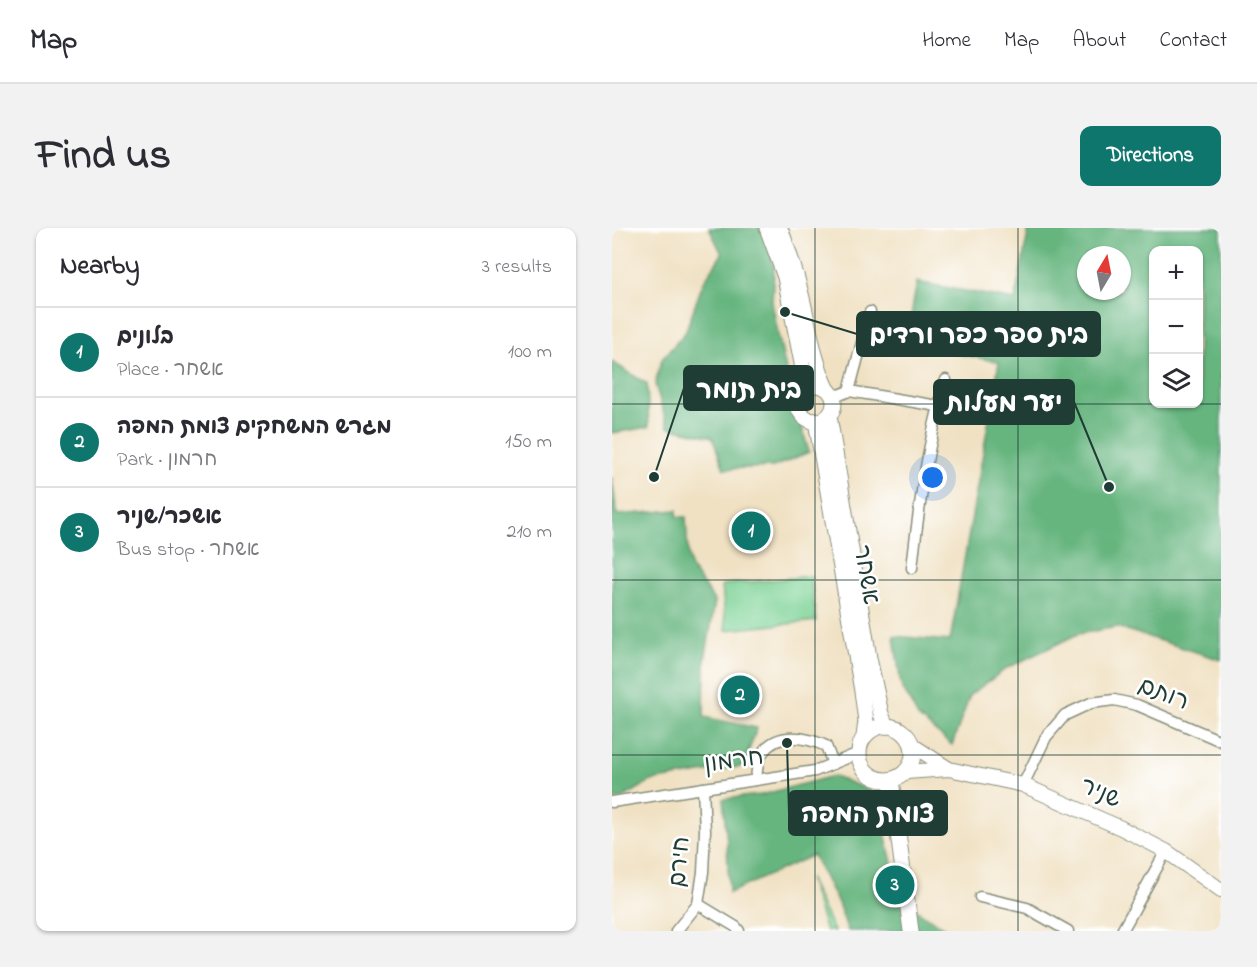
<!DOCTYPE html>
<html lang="en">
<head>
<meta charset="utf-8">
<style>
	body { margin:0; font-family:"Indie Flower","Playpen Sans Hebrew",sans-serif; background:#f2f2f3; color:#2b2b33 }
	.controls { position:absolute; right:18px; top:18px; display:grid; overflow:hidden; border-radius:12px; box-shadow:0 2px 4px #0004 }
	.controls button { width:54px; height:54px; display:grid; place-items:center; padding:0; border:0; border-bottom:2px solid #e1e1e2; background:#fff; color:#2b2b33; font:30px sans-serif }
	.compass { position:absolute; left:465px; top:18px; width:54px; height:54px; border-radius:50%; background:#fff; box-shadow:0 2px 4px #0004; rotate:10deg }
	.you { position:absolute; left:321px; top:250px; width:21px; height:21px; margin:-15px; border:4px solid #fff; border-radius:50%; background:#1a73e8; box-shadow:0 0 0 9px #1a73e833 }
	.badge { display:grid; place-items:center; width:39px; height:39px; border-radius:50%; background:#0f766e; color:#fff; font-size:20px; font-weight:700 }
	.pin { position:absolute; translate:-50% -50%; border:3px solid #fff; box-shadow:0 2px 6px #0006 }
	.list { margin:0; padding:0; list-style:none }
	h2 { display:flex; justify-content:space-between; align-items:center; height:78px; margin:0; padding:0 24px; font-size:26px }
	h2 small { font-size:20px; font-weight:400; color:#7c7c81 }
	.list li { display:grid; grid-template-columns:39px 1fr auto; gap:18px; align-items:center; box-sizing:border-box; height:90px; padding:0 24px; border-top:2px solid #e1e1e2 }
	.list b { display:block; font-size:22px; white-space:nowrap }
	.list p { margin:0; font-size:20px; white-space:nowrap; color:#7c7c81 }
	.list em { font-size:20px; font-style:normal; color:#7c7c81 }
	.icon { flex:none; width:33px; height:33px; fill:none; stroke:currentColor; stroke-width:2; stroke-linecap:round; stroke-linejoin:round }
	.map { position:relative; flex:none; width:609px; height:703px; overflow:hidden; border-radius:12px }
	header { display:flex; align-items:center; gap:36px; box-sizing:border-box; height:84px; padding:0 30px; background:#fff; border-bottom:2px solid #e1e1e2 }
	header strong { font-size:28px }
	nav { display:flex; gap:33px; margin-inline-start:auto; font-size:21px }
	.intro { display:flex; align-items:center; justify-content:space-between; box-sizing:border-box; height:144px; padding:0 36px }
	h1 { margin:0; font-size:42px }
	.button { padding:15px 27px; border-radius:12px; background:#0f766e; color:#fff; font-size:21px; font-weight:700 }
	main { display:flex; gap:36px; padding:0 36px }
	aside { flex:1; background:#fff; border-radius:12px; box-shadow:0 2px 4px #0004 }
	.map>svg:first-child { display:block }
	.green { fill:#7ed396; stroke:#4e8865; stroke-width:1.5 }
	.forest { fill:#66b57f; stroke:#42795a; stroke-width:1.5; fill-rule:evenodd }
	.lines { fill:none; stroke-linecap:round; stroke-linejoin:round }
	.minor-casing { stroke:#888f7c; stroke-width:13 }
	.tertiary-casing { stroke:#888f7c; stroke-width:16 }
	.secondary-casing { stroke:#888f7c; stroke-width:17 }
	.minor { stroke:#fff; stroke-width:10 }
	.tertiary { stroke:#fff; stroke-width:14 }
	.secondary { stroke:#fff; stroke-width:15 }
	.grid { fill:none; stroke:#1f3d34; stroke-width:1.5; stroke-opacity:0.55 }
	.labels { text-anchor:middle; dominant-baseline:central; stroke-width:5; stroke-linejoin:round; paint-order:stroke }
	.street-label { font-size:24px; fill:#1f3d34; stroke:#fff }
	.leader { fill:none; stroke:#1f3d34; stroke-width:2 }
	.callout-dot { fill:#1f3d34; stroke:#fff; stroke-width:2 }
	.callout { fill:#1f3d34; stroke:#1f3d34; stroke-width:2 }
	.callout-label { font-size:26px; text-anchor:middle; font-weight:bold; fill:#fff }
</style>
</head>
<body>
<header>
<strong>Map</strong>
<nav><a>Home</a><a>Map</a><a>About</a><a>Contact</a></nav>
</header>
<div class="intro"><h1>Find us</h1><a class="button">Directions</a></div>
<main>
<aside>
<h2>Nearby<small>3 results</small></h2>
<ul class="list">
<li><span class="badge">1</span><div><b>בלונים</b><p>Place · אשחר</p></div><em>100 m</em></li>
<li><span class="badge">2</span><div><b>מגרש המשחקים צומת המפה</b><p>Park · חרמון</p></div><em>150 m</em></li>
<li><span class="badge">3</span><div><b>אשכר/שניר</b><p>Bus stop · אשחר</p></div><em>210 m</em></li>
</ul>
</aside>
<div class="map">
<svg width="609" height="703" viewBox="0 0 609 703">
	<rect width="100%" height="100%" fill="#fff"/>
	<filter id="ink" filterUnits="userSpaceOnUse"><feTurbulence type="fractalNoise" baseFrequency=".0167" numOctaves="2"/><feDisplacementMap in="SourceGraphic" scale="12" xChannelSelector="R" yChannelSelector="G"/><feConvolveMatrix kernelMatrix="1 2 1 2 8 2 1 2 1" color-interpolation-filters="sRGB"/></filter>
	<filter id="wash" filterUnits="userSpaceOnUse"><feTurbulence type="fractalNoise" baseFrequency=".008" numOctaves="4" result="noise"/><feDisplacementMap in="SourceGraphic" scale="24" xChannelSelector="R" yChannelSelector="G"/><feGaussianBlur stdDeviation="1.35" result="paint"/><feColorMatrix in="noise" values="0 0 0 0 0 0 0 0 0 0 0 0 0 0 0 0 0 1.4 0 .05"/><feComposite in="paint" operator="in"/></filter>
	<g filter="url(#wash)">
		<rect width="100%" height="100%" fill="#f0e1c3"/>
		<!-- green -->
		<g class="green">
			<path d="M 199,348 L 204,393 L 114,402 L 110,357 Z"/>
			<path d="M 197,650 L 222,703 L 214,703 Z"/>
		</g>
		<!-- forest -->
		<g class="forest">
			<path d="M 97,0 L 151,0 L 160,27 L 162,43 L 160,74 L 166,106 L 176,151 L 197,224 L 161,239 L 112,241 L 100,209 L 56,199 L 43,156 L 46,145 L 50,131 L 73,105 L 91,55 L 110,26 Z"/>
			<path d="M 417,0 L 609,0 L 609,432 L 505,399 L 466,406 L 395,440 L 358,467 L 340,517 L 306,489 L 289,457 L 282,408 L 338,413 L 387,134 L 294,115 L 305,54 L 403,72 ZM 542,22 L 586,22 L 586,176 L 542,176 ZM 474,27 L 510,27 L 510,63 L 474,63 Z"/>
			<path d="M 0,134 L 35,156 L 37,199 L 0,205 Z"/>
			<path d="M 0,249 L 5,287 L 65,282 L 65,289 L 74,289 L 76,326 L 78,338 L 103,374 L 93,432 L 92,489 L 145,500 L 131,538 L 39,553 L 9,571 L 0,571 Z"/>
			<path d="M 221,548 L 260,563 L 274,609 L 289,673 L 337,703 L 236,703 L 226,675 L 201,627 L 117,665 L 115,615 L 111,571 L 149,567 Z"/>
		</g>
	</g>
	<g filter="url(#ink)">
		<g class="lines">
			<defs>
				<g id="minor">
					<path d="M 237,163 L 258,84"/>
					<path d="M 222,169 L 237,163 L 326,178"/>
					<path d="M 300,340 C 307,277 316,213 334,152"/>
					<path d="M 144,552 C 145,543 145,531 151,524 C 166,503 194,509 214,518 L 221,536"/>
					<path d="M 411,557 L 434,509 L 453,487 L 479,475 L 502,472 L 525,477 L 609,513"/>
					<path d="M 0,574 L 203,543 L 247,525"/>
					<path d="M 368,669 L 415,680 L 456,703"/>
					<path d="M 86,676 L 124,699 L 127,703"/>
					<path d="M 64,703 L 86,676 L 91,644 L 93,603 L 91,560"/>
					<path d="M 510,703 L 554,623"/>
				</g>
				<g id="tertiary">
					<path d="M 300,517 L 337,541"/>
					<path d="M 294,544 L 337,541 L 411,557 L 509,600 L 554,623 L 609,662"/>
				</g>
				<g id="secondary">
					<path d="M 155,0 L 173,49 L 190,135 L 191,148 L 189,164"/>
					<path d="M 168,0 C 176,22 184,44 189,66 C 197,97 201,131 215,160"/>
					<circle cx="204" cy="175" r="18"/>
					<path d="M 217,188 L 257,430 L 269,486 L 274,498"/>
					<path d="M 204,193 L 250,463 L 254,493 L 252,509"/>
					<circle cx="274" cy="525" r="27"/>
					<path d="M 279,552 L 299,703"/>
				</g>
			</defs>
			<!-- minor casing -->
			<use href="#minor" class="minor-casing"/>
			<!-- tertiary casing -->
			<use href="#tertiary" class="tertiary-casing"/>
			<!-- secondary casing -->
			<use href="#secondary" class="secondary-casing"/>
			<!-- minor -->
			<use href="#minor" class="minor"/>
			<!-- tertiary -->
			<use href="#tertiary" class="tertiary"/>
			<!-- secondary -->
			<use href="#secondary" class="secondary"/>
		</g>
	</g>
	<!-- grid -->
	<path class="grid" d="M 203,0 L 203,703M 406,0 L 406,703M 0,176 L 609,176M 0,352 L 609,352M 0,527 L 609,527"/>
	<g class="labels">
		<!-- street labels -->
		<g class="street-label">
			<text transform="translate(253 347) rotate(80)">אשחר</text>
			<text transform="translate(551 467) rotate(21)">רותם</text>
			<text transform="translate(122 534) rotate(-8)">חרמון</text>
			<text transform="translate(488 566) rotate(24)">שניר</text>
			<text transform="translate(69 634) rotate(-85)">חירם</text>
		</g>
	</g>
	<!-- callouts -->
	<path class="leader" d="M173 84L245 106M42 249L72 160M497 259L462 174M175 515L177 585"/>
	<g class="callout-dot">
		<circle cx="173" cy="84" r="6"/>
		<circle cx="42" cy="249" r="6"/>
		<circle cx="497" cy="259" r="6"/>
		<circle cx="175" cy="515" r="6"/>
	</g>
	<g class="callout">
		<rect x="245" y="84" width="243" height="44" rx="6"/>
		<rect x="72" y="138" width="129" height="44" rx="6"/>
		<rect x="322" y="152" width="140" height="44" rx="6"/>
		<rect x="177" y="563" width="158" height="44" rx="6"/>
	</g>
	<g class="callout-label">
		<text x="367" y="115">בית ספר כפר ורדים</text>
		<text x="137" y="170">בית תומר</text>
		<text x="392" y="183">יער מעלות</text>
		<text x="256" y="594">צומת המפה</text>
	</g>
</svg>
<div class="controls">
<button>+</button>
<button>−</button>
<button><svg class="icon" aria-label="layers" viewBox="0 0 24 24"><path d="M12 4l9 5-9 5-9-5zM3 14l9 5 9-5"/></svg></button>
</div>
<svg class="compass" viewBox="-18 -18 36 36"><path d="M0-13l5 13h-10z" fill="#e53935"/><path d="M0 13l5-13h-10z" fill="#7c7c81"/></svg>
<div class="you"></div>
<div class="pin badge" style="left:139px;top:303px">1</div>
<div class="pin badge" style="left:128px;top:467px">2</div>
<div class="pin badge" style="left:283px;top:657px">3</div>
</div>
</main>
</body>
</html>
